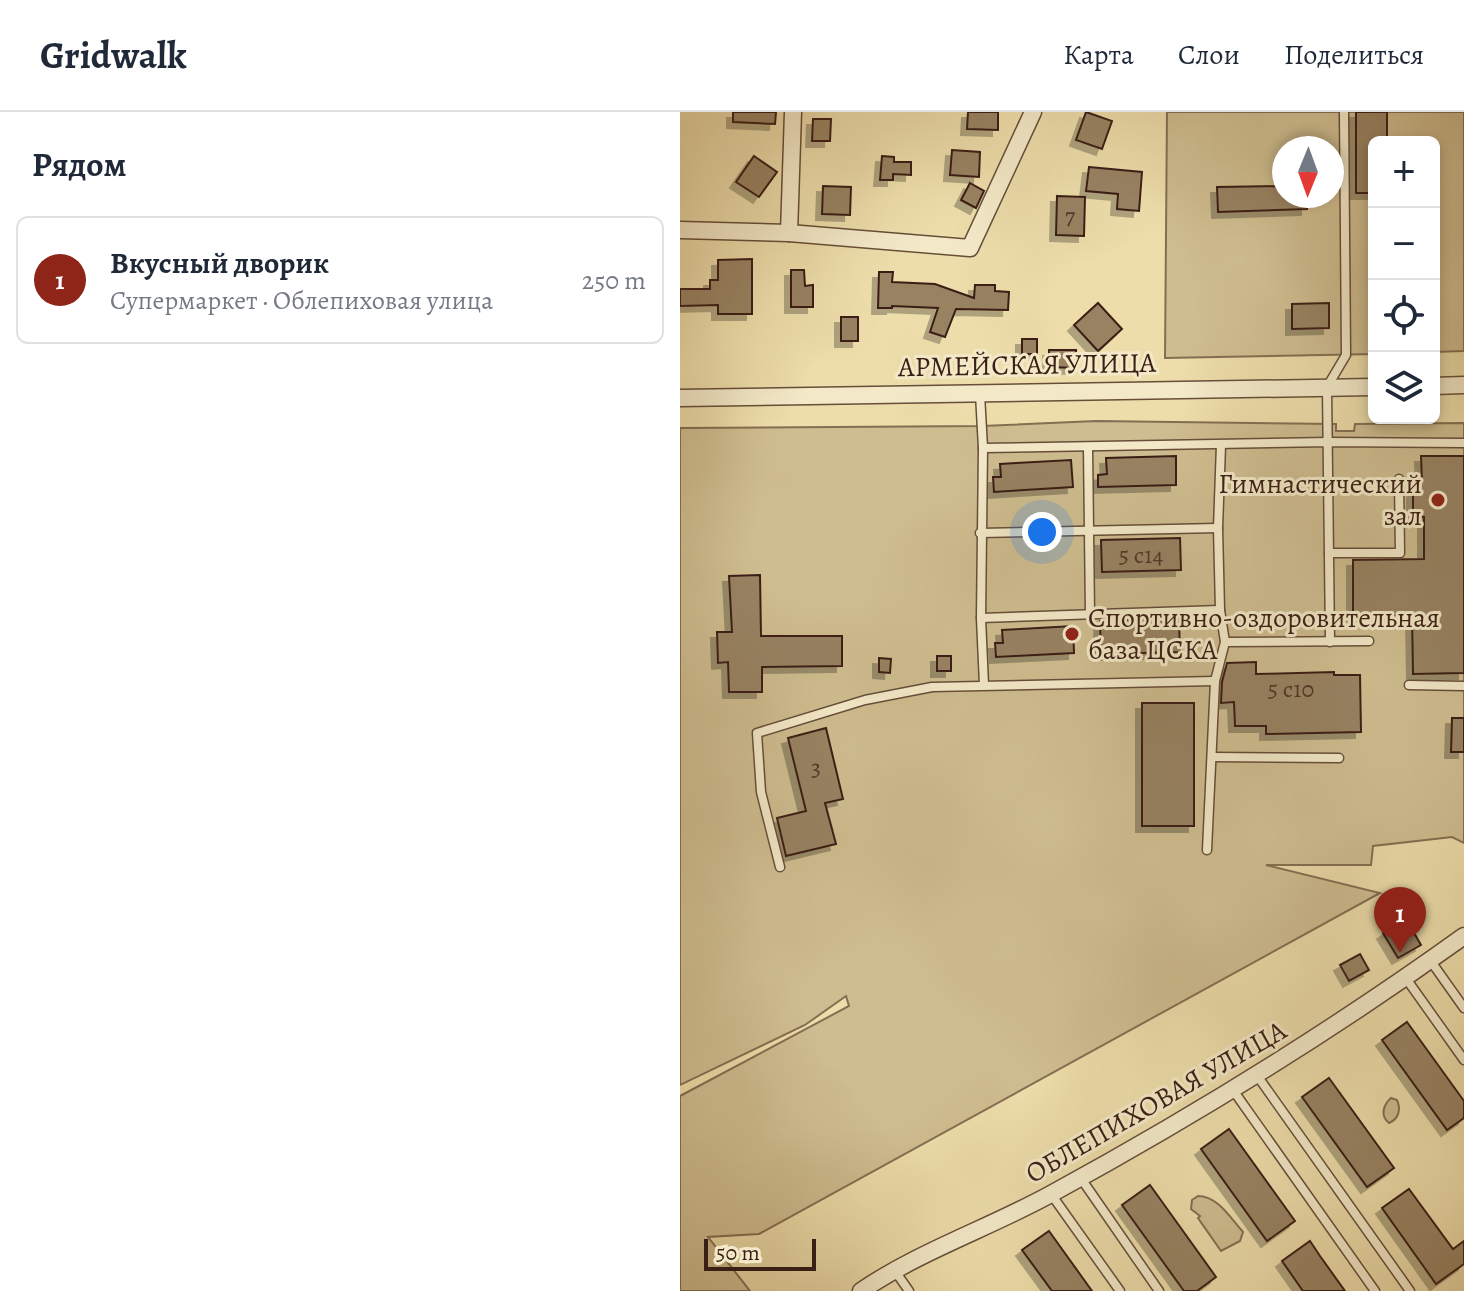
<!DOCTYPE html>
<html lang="ru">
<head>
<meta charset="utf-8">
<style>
	body { margin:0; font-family:Alegreya,serif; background:#f2f2f3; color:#1f2937 }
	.controls { position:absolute; right:24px; top:24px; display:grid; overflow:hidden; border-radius:12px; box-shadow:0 4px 12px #0003 }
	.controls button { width:72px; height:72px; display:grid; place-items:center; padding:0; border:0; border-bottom:2px solid #e0e1e3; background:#fff; color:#1f2937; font:40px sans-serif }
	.compass { position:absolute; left:592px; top:24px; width:72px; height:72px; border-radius:50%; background:#fff; box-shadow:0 4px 12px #0003; rotate:181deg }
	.scale { position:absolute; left:24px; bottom:20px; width:112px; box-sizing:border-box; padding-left:8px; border:4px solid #3a1f14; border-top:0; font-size:22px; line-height:28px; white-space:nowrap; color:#3a1f14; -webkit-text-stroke:6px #f3e9c8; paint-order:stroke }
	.you { position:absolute; left:362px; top:420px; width:28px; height:28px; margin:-20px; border:6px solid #fff; border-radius:50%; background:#1a73e8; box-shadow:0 0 0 12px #1a73e833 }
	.badge { display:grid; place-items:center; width:52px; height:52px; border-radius:50%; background:#8f2418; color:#fff; font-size:26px; font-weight:700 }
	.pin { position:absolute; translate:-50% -66px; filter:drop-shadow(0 2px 4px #0008) }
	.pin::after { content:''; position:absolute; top:42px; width:28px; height:24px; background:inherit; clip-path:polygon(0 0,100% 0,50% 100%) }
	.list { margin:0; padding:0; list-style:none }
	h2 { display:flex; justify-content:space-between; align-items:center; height:104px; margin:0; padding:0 32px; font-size:34px }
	h2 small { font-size:26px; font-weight:400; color:#747a83 }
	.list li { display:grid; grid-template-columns:52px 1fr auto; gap:24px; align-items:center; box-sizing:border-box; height:128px; margin:0 16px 16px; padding:0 16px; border:2px solid #e0e1e3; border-radius:12px }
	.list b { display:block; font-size:30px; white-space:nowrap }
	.list p { margin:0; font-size:26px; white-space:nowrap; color:#747a83 }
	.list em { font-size:26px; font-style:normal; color:#747a83 }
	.icon { flex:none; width:44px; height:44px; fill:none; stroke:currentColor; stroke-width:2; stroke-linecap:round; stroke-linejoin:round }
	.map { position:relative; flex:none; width:784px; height:1179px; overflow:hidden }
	header { display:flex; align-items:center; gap:48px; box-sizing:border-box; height:112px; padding:0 40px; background:#fff; border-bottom:2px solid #e0e1e3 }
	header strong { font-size:38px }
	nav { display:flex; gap:44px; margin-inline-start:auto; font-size:28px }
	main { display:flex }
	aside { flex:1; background:#fff }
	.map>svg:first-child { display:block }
	.green { fill:#cebd90; stroke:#846e52; stroke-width:2; fill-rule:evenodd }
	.building { fill:#978262; stroke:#3a1f14; stroke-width:2; filter:url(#shadow) }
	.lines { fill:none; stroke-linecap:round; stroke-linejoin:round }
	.lane-casing { stroke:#664e3a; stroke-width:11 }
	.street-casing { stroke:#664e3a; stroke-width:19 }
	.lane { stroke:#f3e9c8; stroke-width:8 }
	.street { stroke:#f3e9c8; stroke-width:16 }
	.poi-dot { fill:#8f2418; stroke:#f3e9c8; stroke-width:3 }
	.labels { text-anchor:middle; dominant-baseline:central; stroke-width:6; stroke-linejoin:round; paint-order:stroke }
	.number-label { font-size:24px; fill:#513828 }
	.street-label { font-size:28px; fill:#3a1f14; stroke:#f3e9c8 }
	.poi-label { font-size:28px; fill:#3a1f14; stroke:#f3e9c8; text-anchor:end }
</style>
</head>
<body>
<header>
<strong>Gridwalk</strong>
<nav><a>Карта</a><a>Слои</a><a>Поделиться</a></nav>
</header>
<main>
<aside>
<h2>Рядом<small></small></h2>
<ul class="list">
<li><span class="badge">1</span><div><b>Вкусный дворик</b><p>Супермаркет · Облепиховая улица</p></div><em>250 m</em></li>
</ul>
</aside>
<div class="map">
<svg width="784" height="1179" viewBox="0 0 784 1179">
	<defs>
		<filter id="shadow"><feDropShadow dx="-6" dy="6" stdDeviation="0" flood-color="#0004"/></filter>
	</defs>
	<rect width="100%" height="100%" fill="#ecddaa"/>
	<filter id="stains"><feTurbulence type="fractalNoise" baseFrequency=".0025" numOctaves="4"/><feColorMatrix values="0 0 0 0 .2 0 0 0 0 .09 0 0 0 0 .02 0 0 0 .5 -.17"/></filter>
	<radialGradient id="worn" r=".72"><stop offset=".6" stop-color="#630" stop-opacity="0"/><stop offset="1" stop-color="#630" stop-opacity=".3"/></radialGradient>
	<!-- green -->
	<g class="green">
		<path d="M 487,0 L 784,0 L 784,239 L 754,240 L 754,30 L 694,30 L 694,242 L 485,246 ZM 604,36 L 652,36 L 652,84 L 604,84 Z"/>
		<path d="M 416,309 L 656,312 L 656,319 L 674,319 L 675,312 L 784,311 L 784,731 L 772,725 L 693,734 L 691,753 L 586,753 L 700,781 L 79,1122 L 28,1125 L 70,1179 L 0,1179 L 0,984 L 169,894 L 166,884 L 125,913 L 0,973 L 0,316 L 302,314 Z"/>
		<path d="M 711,986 L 717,988 C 721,997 719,1007 709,1011 C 700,1004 703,993 711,986 Z"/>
		<path d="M 518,1084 C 538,1084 551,1107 563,1120 L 560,1129 L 541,1139 L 518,1106 L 520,1104 L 511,1097 L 512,1088 Z"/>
	</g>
	<!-- building -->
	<g class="building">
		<path d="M 53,0 L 96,0 L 95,12 L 53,10 Z"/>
		<path d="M 288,0 L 318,0 L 318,18 L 287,17 Z"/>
		<path d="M 406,0 L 432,9 L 422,37 L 396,28 Z"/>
		<path d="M 676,0 L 707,0 L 707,30 L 694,30 L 694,81 L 676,81 Z"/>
		<path d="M 133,7 L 151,7 L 150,29 L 132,29 Z"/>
		<path d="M 272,38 L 300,40 L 299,65 L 270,63 Z"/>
		<path d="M 74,44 L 97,60 L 79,85 L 56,70 Z"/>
		<path d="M 202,44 L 214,45 L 214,50 L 231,50 L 231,63 L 213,62 L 213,68 L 200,68 Z"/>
		<path d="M 409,55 L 462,60 L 459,99 L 437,97 L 438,82 L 406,79 Z"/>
		<path d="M 290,71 L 304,79 L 296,96 L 281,88 Z"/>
		<path d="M 143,74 L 171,75 L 170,103 L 142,102 Z"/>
		<path d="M 604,74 L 604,84 L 627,84 L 627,97 L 538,100 L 537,75 Z"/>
		<path d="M 377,84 L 405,85 L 404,124 L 376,123 Z"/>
		<path d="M 72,147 L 72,202 L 38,202 L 38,193 L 0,194 L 0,177 L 30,177 L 30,168 L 38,168 L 38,148 Z"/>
		<path d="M 111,158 L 124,158 L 125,174 L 133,173 L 133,195 L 111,195 Z"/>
		<path d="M 199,160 L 213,160 L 212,170 L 255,172 L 294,186 L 295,173 L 315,173 L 315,179 L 329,180 L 328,198 L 276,197 L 265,225 L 250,220 L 258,196 L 212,194 L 212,196 L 198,196 Z"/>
		<path d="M 418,191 L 442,217 L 418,239 L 394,213 Z"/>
		<path d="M 649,191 L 649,216 L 612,217 L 612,192 Z"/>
		<rect x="161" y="205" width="17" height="24"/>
		<rect x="342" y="227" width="15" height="15"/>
		<path d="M 369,238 L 396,238 L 396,256 L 369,255 Z"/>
		<path d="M 496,344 L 496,373 L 418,375 L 418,363 L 427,362 L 426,346 Z"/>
		<path d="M 741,344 L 784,344 L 784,561 L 733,562 L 732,503 L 673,503 L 673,448 L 744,447 L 744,405 L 733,405 L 733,371 L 742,370 Z"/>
		<path d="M 391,348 L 393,375 L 314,380 L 313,365 L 321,365 L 320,352 Z"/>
		<path d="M 500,426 L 501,458 L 422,460 L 421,428 Z"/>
		<path d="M 80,463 L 81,524 L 162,524 L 162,554 L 82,555 L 82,580 L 49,580 L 48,550 L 38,551 L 37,520 L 52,520 L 49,464 Z"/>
		<path d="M 499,507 L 500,540 L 421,542 L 420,509 Z"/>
		<path d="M 393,514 L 394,541 L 316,545 L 315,531 L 323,531 L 322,518 Z"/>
		<rect x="257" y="544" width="14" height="15"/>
		<path d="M 199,546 L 211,547 L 210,561 L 199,560 Z"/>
		<path d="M 576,550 L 576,562 L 654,560 L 654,563 L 680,563 L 681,620 L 586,622 L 586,614 L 555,614 L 554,590 L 541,591 L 542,570 L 547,551 Z"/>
		<rect x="462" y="591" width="52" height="123"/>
		<path d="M 772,606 L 784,606 L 784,640 L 771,640 Z"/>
		<path d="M 146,616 L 163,687 L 145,691 L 156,732 L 106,744 L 97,706 L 126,699 L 108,626 Z"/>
		<path d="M 726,807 L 741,833 L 718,846 L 703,821 Z"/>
		<path d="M 680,842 L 689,858 L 669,869 L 660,853 Z"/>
		<path d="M 727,910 L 784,989 L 784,1006 L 767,1018 L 702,928 Z"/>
		<path d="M 649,966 L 714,1056 L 687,1075 L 622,985 Z"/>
		<path d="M 549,1017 L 615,1109 L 587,1129 L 521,1037 Z"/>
		<path d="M 470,1073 L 536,1165 L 517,1179 L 504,1179 L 442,1093 Z"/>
		<path d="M 729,1077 L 773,1137 L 784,1129 L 784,1152 L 756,1172 L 702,1096 Z"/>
		<path d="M 369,1119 L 402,1165 L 412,1179 L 372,1179 L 342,1138 Z"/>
		<path d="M 630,1129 L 640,1144 L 665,1179 L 623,1179 L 602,1149 Z"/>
	</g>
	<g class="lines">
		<defs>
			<g id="lane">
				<path d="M 300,282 L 303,336 L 301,506 L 304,573"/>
				<path d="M 408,335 L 410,503"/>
				<path d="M 303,336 L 649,330 L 784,331"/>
				<path d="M 300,421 L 538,416"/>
				<path d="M 649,441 L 720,441 L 719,367"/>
				<path d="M 301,506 L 540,498"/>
				<path d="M 545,530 L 689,529"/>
				<path d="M 650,530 L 647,275 L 666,243 L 664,0"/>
				<path d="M 729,573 L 784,574"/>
				<path d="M 532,645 L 659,646"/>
				<path d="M 527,738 L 535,569 L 545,530 L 540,498 L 538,416 L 541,333"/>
				<path d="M 100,755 L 81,680 L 77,621 L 185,588 L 252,575 L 535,569"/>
				<path d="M 750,848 L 784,896"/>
				<path d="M 725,865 L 784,948"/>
				<path d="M 576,962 L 730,1179"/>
				<path d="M 553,978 L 695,1179"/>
				<path d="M 400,1065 L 479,1179"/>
				<path d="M 371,1082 L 440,1179"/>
				<path d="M 215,1159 L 229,1179"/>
			</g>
			<g id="street">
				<path d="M 113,0 L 109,121 L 290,136 L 353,0"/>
				<path d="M 0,118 L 109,121"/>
				<path d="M 754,274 L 784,273"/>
				<path d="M 0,286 L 694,275"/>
				<path d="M 181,1179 C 240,1139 309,1116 371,1082 C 514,1004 652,919 784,824"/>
			</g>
		</defs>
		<!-- lane casing -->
		<use href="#lane" class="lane-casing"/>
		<!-- street casing -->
		<use href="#street" class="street-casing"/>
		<!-- lane -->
		<use href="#lane" class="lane"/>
		<!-- street -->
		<use href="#street" class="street"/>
	</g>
	<!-- markers -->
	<g class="poi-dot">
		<circle cx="758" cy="388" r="8"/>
		<circle cx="392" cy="522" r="8"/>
	</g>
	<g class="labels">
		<!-- number labels -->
		<g class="number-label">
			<text x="390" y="104">7</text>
			<text x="461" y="443">5 с14</text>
			<text x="611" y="577">5 с10</text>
			<text x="136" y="656">3</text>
		</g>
		<!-- street labels -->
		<g class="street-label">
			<text transform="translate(347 253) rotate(-1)">АРМЕЙСКАЯ УЛИЦА</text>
			<text transform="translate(476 990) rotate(-30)">ОБЛЕПИХОВАЯ УЛИЦА</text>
		</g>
		<!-- poi labels -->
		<g class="poi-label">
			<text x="742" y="372">Гимнастический<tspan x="742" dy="32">зал</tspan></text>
			<text x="408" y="506" text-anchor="start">Спортивно-оздоровительная<tspan x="408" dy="32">база ЦСКА</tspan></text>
		</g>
	</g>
	<rect width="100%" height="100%" filter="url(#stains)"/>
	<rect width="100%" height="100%" fill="url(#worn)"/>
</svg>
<div class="controls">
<button>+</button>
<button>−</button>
<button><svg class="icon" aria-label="locate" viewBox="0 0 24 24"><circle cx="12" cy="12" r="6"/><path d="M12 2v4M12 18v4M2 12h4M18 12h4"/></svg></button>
<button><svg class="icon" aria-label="layers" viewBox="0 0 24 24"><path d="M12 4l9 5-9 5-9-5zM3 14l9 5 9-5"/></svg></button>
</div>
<svg class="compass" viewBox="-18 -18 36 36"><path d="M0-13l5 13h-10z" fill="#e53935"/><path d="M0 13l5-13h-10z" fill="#747a83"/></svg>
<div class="scale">50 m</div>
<div class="you"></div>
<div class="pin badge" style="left:720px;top:841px">1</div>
</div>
</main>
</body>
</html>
